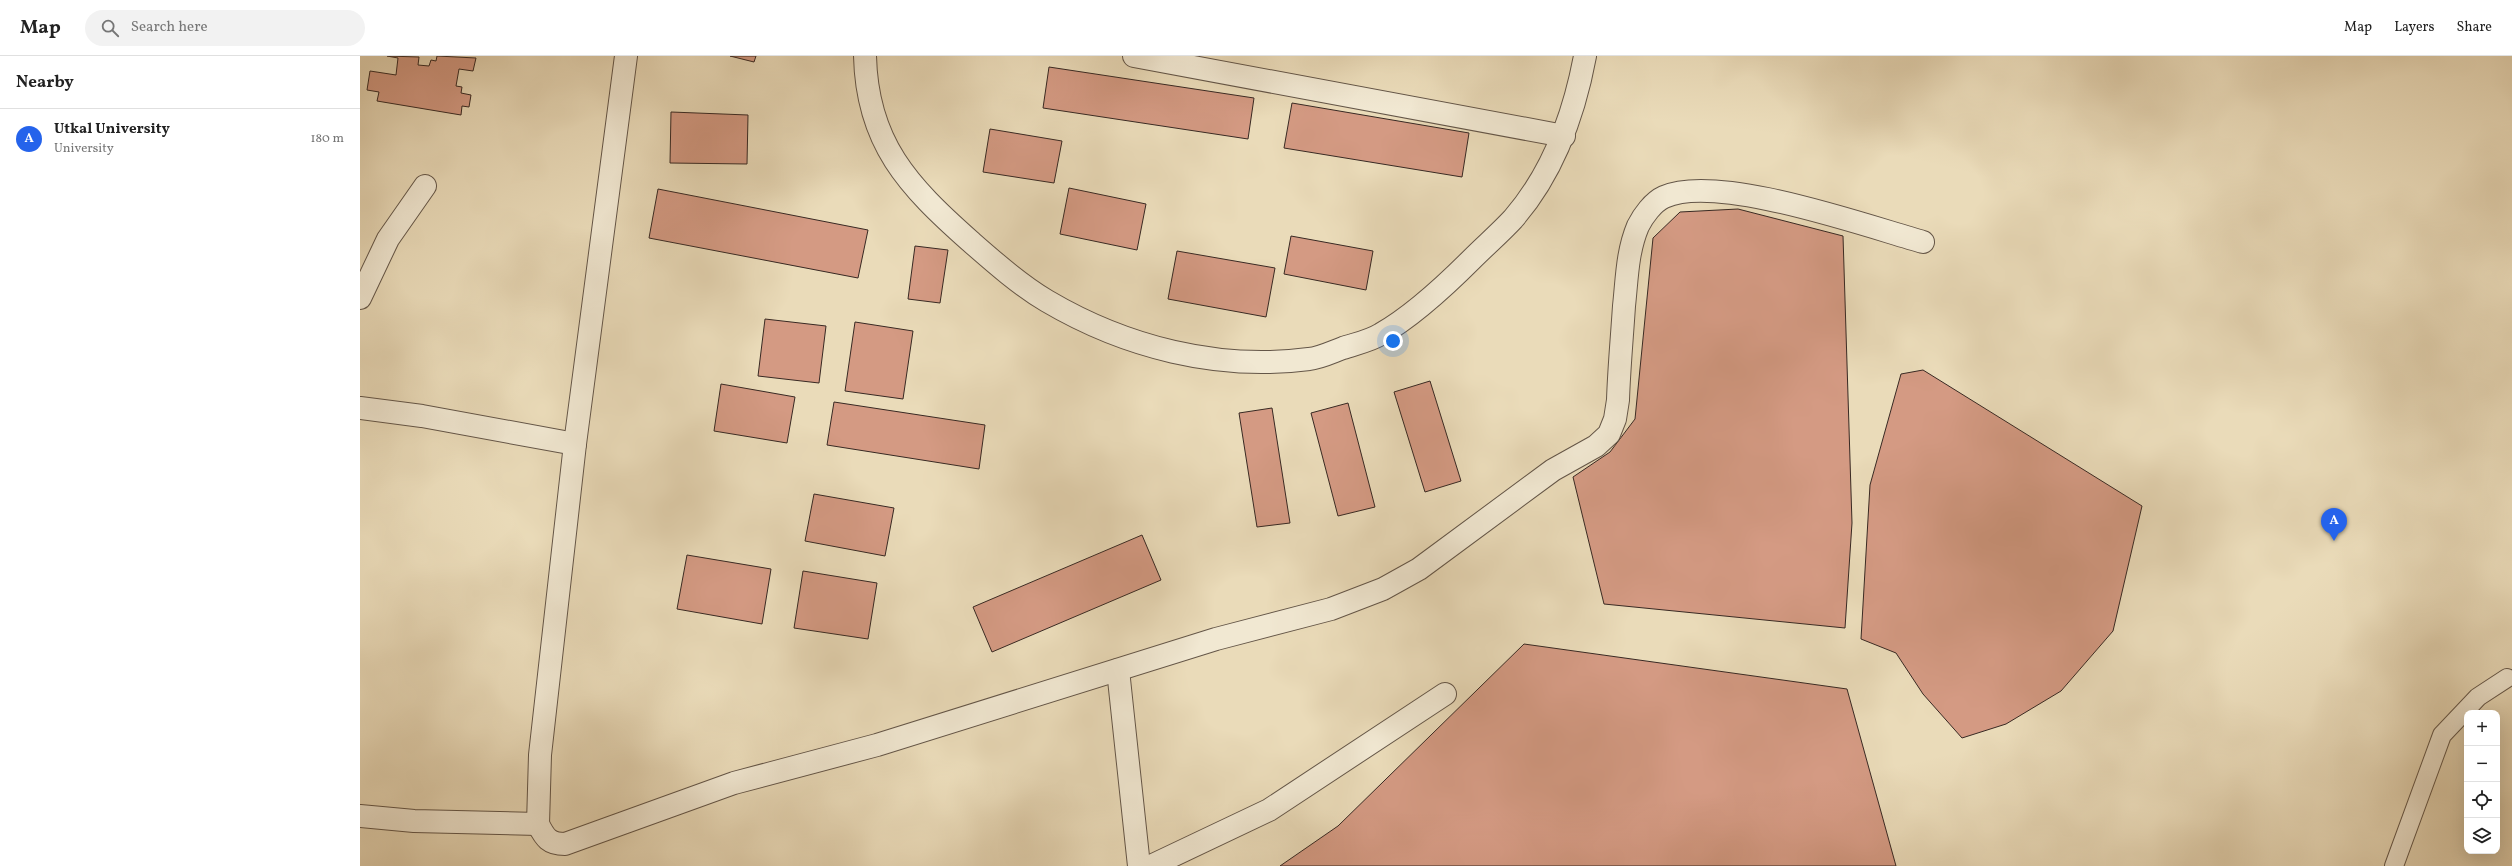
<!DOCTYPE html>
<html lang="en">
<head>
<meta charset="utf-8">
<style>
	body { margin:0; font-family:Vollkorn,serif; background:#f2f2f2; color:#222 }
	.controls { position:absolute; right:12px; bottom:12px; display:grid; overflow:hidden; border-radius:8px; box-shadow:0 4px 16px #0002 }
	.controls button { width:36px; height:36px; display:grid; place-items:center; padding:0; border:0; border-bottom:1px solid #e0e0e0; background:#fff; color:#222; font:20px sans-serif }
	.you { position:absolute; left:1033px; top:285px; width:14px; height:14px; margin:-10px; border:3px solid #fff; border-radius:50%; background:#1a73e8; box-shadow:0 0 0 6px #1a73e833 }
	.badge { display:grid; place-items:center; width:26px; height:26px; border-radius:50%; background:#2563eb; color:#fff; font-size:13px; font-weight:700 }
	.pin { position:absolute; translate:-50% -33px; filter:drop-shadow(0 1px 2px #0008) }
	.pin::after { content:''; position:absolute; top:21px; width:14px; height:12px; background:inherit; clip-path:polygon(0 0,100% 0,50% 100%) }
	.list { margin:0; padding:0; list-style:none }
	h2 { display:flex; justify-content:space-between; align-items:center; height:52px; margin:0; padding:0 16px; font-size:17px }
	h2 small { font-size:13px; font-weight:400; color:#767676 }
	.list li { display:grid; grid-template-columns:26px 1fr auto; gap:12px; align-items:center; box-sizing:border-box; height:60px; padding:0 16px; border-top:1px solid #e0e0e0 }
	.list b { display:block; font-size:15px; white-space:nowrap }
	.list p { margin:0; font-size:13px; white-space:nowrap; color:#767676 }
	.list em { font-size:13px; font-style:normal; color:#767676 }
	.icon { flex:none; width:22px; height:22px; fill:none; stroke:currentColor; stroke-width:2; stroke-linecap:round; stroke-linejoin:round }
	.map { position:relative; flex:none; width:2152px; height:810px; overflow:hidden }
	header { display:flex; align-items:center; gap:24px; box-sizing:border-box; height:56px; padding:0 20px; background:#fff; border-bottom:1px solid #e0e0e0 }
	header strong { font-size:19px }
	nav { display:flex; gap:22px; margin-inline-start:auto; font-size:14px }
	.search { width:280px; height:36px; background:#f2f2f2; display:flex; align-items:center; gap:10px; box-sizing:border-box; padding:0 14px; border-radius:22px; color:#767676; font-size:15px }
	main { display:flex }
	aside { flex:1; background:#fff }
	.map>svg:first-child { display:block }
	.building { fill:#d49a83; stroke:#382923 }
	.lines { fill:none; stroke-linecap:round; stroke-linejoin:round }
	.lane-casing { stroke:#645648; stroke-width:20 }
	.street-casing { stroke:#645648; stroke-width:24 }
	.lane { stroke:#f1e8d2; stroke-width:18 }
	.street { stroke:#f1e8d2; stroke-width:22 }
</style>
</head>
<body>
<header>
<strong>Map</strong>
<div class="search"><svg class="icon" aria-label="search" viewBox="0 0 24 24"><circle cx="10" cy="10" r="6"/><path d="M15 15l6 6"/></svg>Search here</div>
<nav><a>Map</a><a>Layers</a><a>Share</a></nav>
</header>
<main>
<aside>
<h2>Nearby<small></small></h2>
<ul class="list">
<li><span class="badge">A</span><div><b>Utkal University</b><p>University</p></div><em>180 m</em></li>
</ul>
</aside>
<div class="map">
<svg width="2152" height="810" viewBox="0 0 2152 810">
	<rect width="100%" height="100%" fill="#eadbb9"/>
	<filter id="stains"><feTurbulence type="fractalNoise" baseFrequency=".005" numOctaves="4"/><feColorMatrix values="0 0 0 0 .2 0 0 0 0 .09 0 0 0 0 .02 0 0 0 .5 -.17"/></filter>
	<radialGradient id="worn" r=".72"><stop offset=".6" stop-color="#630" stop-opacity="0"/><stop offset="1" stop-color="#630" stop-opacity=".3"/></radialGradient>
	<!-- building -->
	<g class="building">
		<path d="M 27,0 L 59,1 L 58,9 L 69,10 L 71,4 L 76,5 L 77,0 L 116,2 L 113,15 L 99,13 L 96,30 L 102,31 L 101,37 L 111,39 L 109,51 L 102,50 L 101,59 L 17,45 L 19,36 L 7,34 L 10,15 L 36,19 L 38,2 Z"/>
		<path d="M 370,0 L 396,0 L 394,6 Z"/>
		<path d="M 689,11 L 894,42 L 888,83 L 683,52 Z"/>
		<path d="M 932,47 L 1109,77 L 1102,121 L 924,92 Z"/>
		<path d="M 311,56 L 388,59 L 387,108 L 310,107 Z"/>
		<path d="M 630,73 L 702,85 L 694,127 L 623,116 Z"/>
		<path d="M 709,132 L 786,148 L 777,194 L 700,178 Z"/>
		<path d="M 298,133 L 508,174 L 498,222 L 289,182 Z"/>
		<path d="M 1378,153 L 1483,180 L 1492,467 L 1485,572 L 1244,548 L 1213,421 L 1250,396 L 1275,363 L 1293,182 L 1320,156 Z"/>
		<path d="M 931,180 L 1013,195 L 1006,234 L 924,218 Z"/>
		<path d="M 555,190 L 588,194 L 580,247 L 548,243 Z"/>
		<path d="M 817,195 L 915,212 L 906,261 L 808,243 Z"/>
		<path d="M 405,263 L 466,270 L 459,327 L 398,320 Z"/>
		<path d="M 495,266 L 553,275 L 543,343 L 485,335 Z"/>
		<path d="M 1563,314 L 1782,450 L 1753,575 L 1701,635 L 1646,668 L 1602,682 L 1563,638 L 1536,597 L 1501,583 L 1510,429 L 1541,318 Z"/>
		<path d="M 1070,325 L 1101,425 L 1065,436 L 1034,336 Z"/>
		<path d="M 361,328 L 435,341 L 427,387 L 354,375 Z"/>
		<path d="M 474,346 L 625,369 L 619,413 L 467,389 Z"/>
		<path d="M 988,347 L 1015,451 L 978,460 L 951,357 Z"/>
		<path d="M 912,352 L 930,467 L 897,471 L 879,357 Z"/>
		<path d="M 454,438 L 534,452 L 525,500 L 445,485 Z"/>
		<path d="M 782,479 L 801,524 L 632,596 L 613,551 Z"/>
		<path d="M 327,499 L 411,513 L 402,568 L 317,553 Z"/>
		<path d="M 443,515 L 517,527 L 508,583 L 434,572 Z"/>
		<path d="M 1164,588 L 1487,633 L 1536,810 L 920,810 L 978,770 Z"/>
	</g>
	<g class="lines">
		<defs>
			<path id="lane" d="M 2034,810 L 2082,679 L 2118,641 L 2147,622"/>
			<g id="street">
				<path d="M 505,0 C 507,87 548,130 610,185 C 634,206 660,229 687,245 C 765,291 858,315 949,303 C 960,302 972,296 983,292 C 995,288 1010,285 1021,278 C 1053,260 1087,228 1112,203 C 1126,189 1140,177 1153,163 C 1193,117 1214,59 1225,0"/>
				<path d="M 774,0 L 1204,80"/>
				<path d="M 0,242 L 28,183 L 65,130"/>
				<path d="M 0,352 L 62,360 L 215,388"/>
				<path d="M 758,614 L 779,810"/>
				<path d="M 0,760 L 54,765 L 178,768 L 180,699 L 215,388 L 266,0"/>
				<path d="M 178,768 C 185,782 189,788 205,788 L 374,727 L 517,689 L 856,583 L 971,553 L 1023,533 L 1059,513 L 1193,414 L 1236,390 L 1249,378 L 1255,363 L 1258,344 C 1259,313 1262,281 1264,250 C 1267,223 1267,196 1278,170 C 1283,160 1293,146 1304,141 C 1357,117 1506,170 1563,186"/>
				<path d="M 791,810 L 909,754 L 1085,638"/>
			</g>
		</defs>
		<!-- lane casing -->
		<use href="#lane" class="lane-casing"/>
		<!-- street casing -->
		<use href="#street" class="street-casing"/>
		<!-- lane -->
		<use href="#lane" class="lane"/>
		<!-- street -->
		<use href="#street" class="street"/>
	</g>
	<rect width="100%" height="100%" filter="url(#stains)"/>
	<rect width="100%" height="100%" fill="url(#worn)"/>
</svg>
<div class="controls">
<button>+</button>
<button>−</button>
<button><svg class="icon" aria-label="locate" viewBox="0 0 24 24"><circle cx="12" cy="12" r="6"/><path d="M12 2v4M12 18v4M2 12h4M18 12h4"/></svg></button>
<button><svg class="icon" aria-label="layers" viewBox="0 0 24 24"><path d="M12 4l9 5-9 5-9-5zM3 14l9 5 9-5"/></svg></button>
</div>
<div class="you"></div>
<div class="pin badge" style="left:1974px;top:485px">A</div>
</div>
</main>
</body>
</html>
